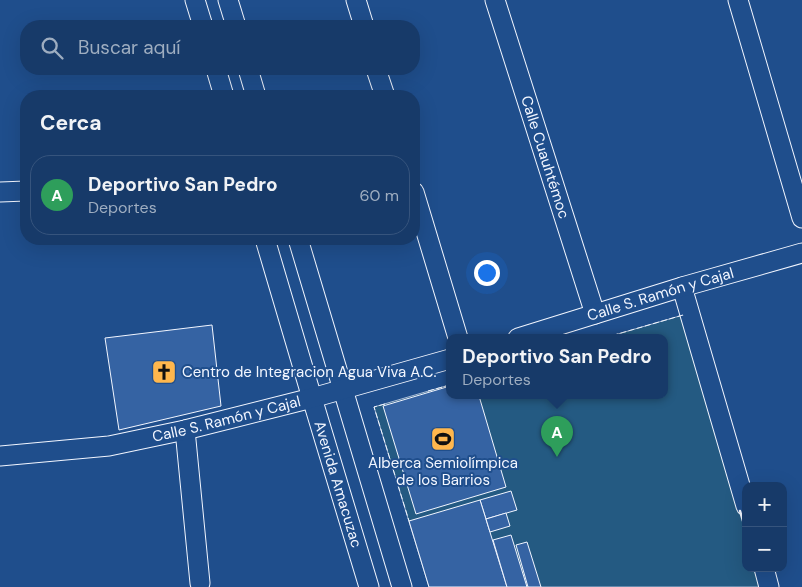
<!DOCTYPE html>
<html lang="es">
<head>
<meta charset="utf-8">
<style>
	body { margin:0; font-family:"DM Sans",sans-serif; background:#244571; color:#f1f3f6 }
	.controls { position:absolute; right:15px; bottom:15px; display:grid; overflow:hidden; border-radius:10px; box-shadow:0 5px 20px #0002 }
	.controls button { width:45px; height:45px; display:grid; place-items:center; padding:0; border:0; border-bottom:1px solid #36547d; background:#173a69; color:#f1f3f6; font:25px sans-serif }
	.you { position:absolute; left:486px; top:272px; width:18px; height:18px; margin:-12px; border:4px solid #fff; border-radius:50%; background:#1a73e8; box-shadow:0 0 0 8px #1a73e833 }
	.badge { display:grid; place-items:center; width:32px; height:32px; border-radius:50%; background:#8bbbb9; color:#fff; font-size:16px; font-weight:700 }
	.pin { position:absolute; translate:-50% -41px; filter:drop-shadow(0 1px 2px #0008) }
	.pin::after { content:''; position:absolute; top:26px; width:18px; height:15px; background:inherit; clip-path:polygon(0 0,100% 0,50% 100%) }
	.popup { position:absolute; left:446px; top:334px; width:222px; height:65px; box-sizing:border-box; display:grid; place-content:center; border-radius:10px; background:#173a69; filter:drop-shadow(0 1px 4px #0005); font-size:16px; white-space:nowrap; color:#9eadc0 }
	.popup b { font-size:19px; color:#f1f3f6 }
	.popup::after { content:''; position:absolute; left:50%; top:100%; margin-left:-10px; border:10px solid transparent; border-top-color:#173a69 }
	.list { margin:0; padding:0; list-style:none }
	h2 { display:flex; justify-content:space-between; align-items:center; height:65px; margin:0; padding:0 20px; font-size:21px }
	h2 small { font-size:16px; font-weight:400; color:#9eadc0 }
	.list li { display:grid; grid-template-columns:32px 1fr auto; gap:15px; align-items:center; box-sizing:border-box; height:80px; margin:0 10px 10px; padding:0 10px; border:1px solid #36547d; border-radius:20px }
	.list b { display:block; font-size:19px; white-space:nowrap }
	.list p { margin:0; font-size:16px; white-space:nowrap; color:#9eadc0 }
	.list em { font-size:16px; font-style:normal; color:#9eadc0 }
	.icon { flex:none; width:28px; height:28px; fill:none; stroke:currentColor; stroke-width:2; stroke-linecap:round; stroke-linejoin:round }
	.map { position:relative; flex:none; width:802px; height:587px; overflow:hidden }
	.search { position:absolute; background:#173a69; box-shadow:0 5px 20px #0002; left:20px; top:20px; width:400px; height:55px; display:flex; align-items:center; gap:12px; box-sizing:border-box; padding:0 18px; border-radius:20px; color:#9eadc0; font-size:19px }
	.panel { position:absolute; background:#173a69; box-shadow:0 5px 20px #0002; left:20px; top:90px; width:400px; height:155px; border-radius:20px }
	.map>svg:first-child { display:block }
	.green { fill:#245a82; stroke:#a8bbd7 }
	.building { fill:#3563a3; stroke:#f2f6ff }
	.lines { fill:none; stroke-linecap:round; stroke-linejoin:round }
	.street-casing { stroke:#f2f6ff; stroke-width:21 }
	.street { stroke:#1f4e8c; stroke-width:19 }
	.fence { stroke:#f2f6ff; stroke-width:1; stroke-dasharray:6 2.5; stroke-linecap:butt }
	.wall { stroke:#f2f6ff; stroke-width:2.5 }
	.labels { text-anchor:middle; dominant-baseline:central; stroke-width:4; stroke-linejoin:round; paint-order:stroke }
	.street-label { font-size:15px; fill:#f2f6ff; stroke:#1f4e8c }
	.poi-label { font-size:15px; fill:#f2f6ff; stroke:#1f4e8c; text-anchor:start }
</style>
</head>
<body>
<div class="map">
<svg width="802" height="587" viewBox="0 0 802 587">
	<rect width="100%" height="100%" fill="#1f4e8c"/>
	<!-- green -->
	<path class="green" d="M 683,315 L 746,531 L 746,568 L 757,568 L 762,587 L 429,587 L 374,407 L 449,385 L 450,396 L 664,396 L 664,338 L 604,338 Z"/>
	<!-- building -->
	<g class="building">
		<path d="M 212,325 L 221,406 L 119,430 L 105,338 Z"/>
		<path d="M 450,386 L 450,396 L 479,396 L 506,487 L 416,514 L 383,406 Z"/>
		<path d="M 511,491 L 517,510 L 486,519 L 480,500 Z"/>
		<path d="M 480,500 L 507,587 L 429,587 L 409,521 Z"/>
		<path d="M 506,513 L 510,526 L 490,532 L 486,519 Z"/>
		<path d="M 511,535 L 527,587 L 507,587 L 493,540 Z"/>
		<path d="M 527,542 L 541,587 L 528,587 L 516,545 Z"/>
	</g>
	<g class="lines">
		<defs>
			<g id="street">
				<path d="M 195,0 L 203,26"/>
				<path d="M 228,0 L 236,26"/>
				<path d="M 356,0 L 364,26"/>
				<path id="s1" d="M 495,0 L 595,314"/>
				<path d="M 738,0 L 802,218"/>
				<path d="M 216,69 L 224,96"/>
				<path d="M 248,69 L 256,96"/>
				<path d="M 376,69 L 385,96"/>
				<path d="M 0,192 L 26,191"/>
				<path d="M 414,192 L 458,338"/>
				<path id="s2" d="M 265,239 L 312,398 L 369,587"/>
				<path d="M 298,239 L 402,587"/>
				<path d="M 682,287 L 746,506"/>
				<path id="s3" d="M 518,338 L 682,287 L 802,253"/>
				<path d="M 185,430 L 200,583"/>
				<path id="s4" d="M 0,456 L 109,446 L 185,430 L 312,398 L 450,359"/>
				<path d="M 764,568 L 769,587"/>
			</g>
		</defs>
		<!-- street casing -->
		<use href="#street" class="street-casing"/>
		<!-- street -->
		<use href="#street" class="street"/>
		<!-- fence -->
		<g class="fence">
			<path d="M 604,338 L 683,315 L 683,316"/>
			<path d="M 428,391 L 450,385"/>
			<path d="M 385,404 L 374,407 L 409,521"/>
		</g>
		<!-- wall -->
		<path class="wall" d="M 740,511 L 746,531"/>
	</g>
	<!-- icons -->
	<defs>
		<symbol id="church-square" viewBox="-11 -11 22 22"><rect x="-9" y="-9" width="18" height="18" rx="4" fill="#ffb74d" stroke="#1f4e8c"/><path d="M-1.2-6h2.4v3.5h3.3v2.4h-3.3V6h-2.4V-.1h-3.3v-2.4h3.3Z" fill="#111"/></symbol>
		<symbol id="stadium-square" viewBox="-11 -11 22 22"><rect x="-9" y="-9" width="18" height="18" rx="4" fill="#ffb74d" stroke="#1f4e8c"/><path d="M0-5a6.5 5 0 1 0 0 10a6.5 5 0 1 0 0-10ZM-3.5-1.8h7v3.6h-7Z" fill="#111"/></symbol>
	</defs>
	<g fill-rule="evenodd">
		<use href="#church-square" x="150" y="358" width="28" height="28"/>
		<use href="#stadium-square" x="429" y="425" width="28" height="28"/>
	</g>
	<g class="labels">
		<!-- street labels -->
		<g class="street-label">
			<text stroke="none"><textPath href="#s1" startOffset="165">Calle Cuauhtémoc</textPath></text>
			<text stroke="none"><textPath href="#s3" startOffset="149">Calle S. Ramón y Cajal</textPath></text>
			<text stroke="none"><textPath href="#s4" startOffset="230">Calle S. Ramón y Cajal</textPath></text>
			<text stroke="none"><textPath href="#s2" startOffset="256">Avenida Amacuzac</textPath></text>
		</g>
		<!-- poi labels -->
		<g class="poi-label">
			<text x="182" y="372">Centro de Integracion Agua Viva A.C.</text>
			<text x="443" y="463" text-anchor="middle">Alberca Semiolímpica<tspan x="443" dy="17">de los Barrios</tspan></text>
		</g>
	</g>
</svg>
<div class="controls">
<button>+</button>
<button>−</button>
</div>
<div class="you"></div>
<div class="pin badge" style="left:557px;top:457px;background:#2e9e5b">A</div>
<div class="popup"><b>Deportivo San Pedro</b>Deportes</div>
<div class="search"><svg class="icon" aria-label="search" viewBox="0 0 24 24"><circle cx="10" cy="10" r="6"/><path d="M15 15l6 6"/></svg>Buscar aquí</div>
<section class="panel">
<h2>Cerca<small></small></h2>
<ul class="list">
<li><span class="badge" style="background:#2e9e5b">A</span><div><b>Deportivo San Pedro</b><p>Deportes</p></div><em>60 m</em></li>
</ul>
</section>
</div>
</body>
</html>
